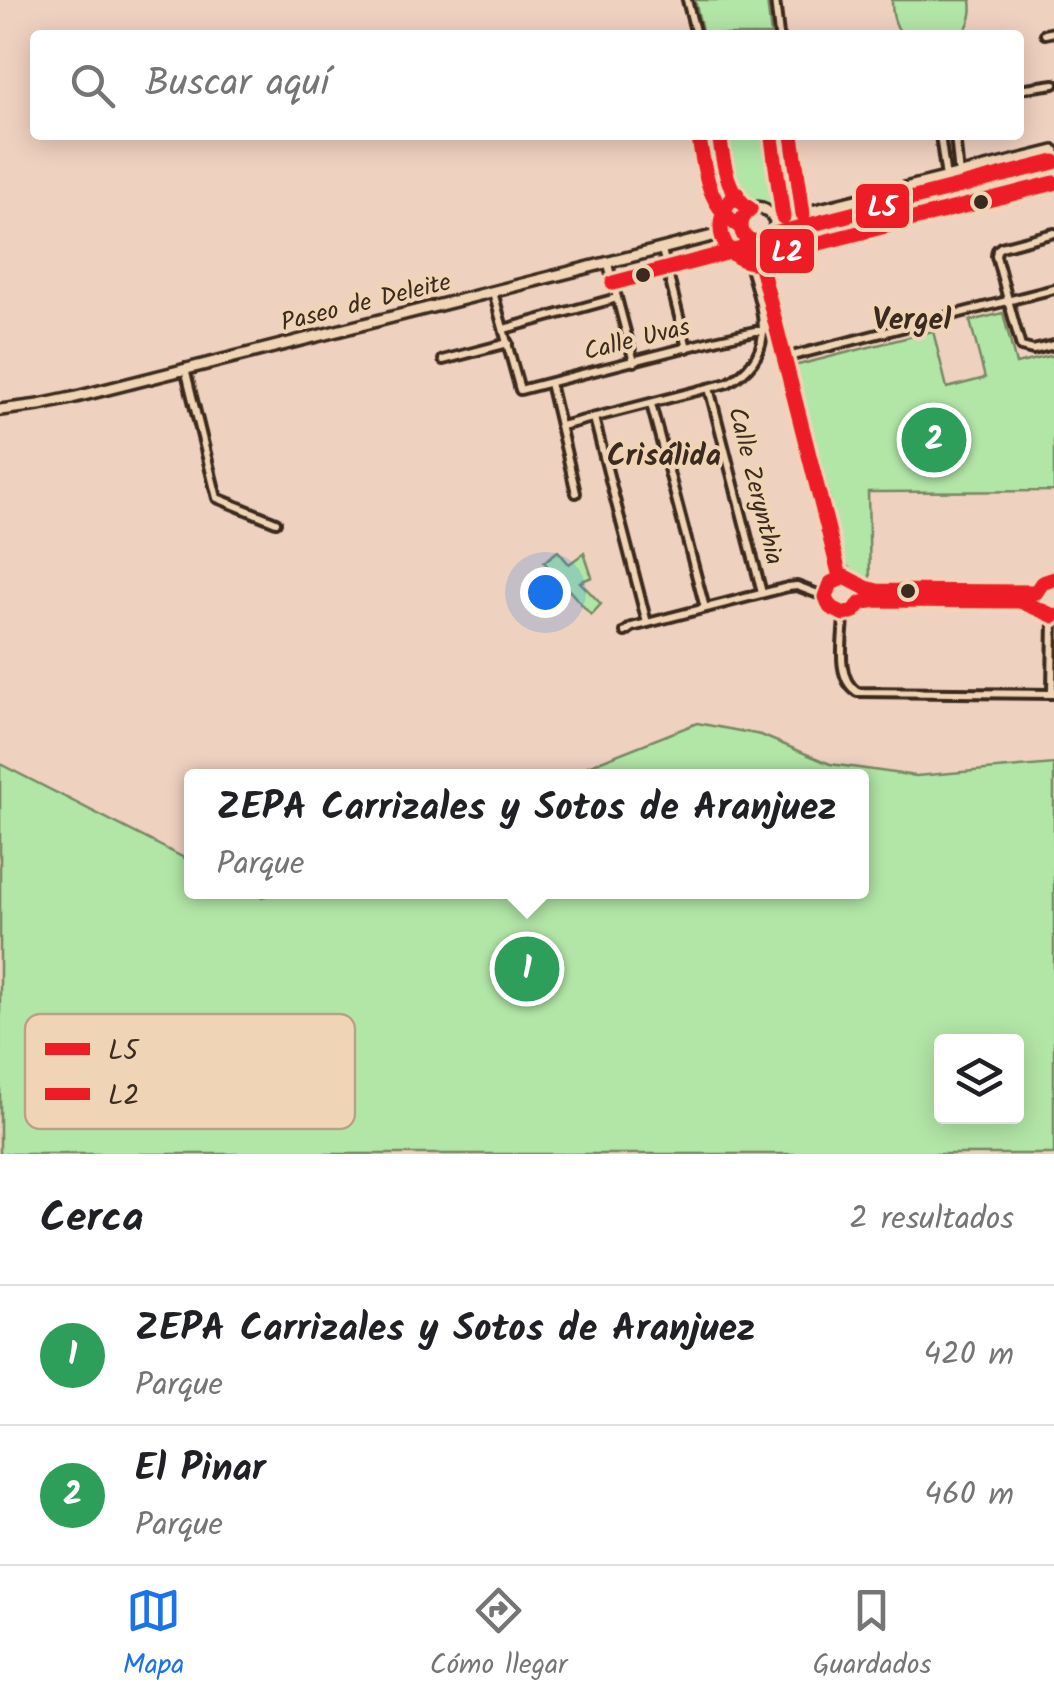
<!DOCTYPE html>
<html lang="es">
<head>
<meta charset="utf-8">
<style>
	body { margin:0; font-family:Kalam,sans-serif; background:#f6f6f6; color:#202124 }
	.controls { position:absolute; right:30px; bottom:30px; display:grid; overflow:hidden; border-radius:10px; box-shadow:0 5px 25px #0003 }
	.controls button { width:90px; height:90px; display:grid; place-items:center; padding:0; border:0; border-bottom:2px solid #e0e0e0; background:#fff; color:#202124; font:50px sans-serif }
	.you { position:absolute; left:545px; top:592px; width:35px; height:35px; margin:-25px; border:8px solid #fff; border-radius:50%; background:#1a73e8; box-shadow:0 0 0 15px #1a73e833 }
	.badge { display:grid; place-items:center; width:65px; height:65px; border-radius:50%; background:#1a73e8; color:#fff; font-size:32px; font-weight:700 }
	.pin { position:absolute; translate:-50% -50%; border:5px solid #fff; box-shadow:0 2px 10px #0006 }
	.popup { position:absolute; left:184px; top:769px; width:685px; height:130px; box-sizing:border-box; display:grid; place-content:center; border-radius:10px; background:#fff; filter:drop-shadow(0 2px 8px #0005); font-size:32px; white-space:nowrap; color:#757577 }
	.popup b { font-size:38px; color:#202124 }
	.popup::after { content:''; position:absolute; left:50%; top:100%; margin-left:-20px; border:20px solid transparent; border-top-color:#fff }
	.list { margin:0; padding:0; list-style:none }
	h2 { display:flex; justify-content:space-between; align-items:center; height:130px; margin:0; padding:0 40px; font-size:42px }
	h2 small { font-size:32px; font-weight:400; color:#757577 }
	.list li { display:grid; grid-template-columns:65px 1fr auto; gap:30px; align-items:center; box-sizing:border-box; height:140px; padding:0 40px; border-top:2px solid #e0e0e0 }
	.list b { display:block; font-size:38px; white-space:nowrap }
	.list p { margin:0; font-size:32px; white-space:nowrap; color:#757577 }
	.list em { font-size:32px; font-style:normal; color:#757577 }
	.icon { flex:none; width:55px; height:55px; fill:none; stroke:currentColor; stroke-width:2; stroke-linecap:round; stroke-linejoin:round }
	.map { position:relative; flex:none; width:1054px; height:1154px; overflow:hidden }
	.search { position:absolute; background:#fff; box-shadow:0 5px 25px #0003; left:30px; right:30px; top:30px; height:110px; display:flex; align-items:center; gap:25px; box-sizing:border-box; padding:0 35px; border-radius:10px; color:#757577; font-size:38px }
	.sheet { height:410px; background:#fff }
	nav { display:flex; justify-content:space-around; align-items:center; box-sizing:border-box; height:140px; border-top:2px solid #e0e0e0; background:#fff; font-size:28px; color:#757577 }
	nav a { display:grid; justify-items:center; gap:5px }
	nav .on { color:#1a73e8 }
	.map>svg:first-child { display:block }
	.green { fill:#b2e6a7; stroke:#768862; stroke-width:2.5; fill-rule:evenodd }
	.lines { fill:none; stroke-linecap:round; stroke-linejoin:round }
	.street-casing { stroke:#3b2a1e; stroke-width:14 }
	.secondary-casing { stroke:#3b2a1e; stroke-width:16 }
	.street { stroke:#f0d4b6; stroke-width:6 }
	.secondary { stroke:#f0d4b6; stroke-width:9 }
	.bus-1-casing { stroke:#f0d4b6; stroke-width:22 }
	.bus-2-casing { stroke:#f0d4b6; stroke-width:22 }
	.bus-1 { stroke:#ee1c25; stroke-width:15 }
	.bus-2 { stroke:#ee1c25; stroke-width:15 }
	.bus-dot { fill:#3b2a1e; stroke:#f0d4b6; stroke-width:4 }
	.labels { text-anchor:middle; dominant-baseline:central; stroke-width:8; stroke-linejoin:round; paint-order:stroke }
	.street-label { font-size:25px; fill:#3b2a1e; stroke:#f0d4b6 }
	.quarter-label { font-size:30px; font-weight:bold; fill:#3b2a1e; stroke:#f0d4b6 }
	.key { fill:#f0d4b6; stroke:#baa188; stroke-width:2.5 }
	.key-label { font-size:28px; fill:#3b2a1e }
	.line-badge { stroke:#f0d4b6; stroke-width:4 }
	.badge-label { font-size:28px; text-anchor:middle; font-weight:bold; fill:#fff }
</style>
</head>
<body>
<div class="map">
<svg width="1054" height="1154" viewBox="0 0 1054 1154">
	<rect width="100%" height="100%" fill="#efd1c0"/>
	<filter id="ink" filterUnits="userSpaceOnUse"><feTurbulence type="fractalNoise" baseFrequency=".01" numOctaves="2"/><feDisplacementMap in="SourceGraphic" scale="20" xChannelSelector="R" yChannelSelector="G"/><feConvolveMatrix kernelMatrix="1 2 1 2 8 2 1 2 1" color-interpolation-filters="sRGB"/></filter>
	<g filter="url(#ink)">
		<!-- green -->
		<g class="green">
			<path d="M 695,0 L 767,0 L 771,35 L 703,35 Z"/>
			<path d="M 892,0 L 971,0 C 973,14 970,23 962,35 L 902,35 C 894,23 892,14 892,0 Z"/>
			<path d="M 726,135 L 782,135 L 790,206 L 774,208 L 764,203 L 746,202 L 741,199 Z"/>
			<path d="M 1003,313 L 1016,364 L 1054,355 L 1054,491 L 868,492 L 870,581 L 863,576 L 860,586 L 851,569 L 844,563 L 829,494 L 794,366 L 933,331 L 947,388 L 985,378 L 970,321 Z"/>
			<path d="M 558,551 L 569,564 L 584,553 L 592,577 L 580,582 L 601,604 L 591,615 L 544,562 Z"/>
			<path d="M 697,723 L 761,735 L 830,764 L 916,776 L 1054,764 L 1054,1154 L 0,1154 L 0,764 L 192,862 L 192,892 L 250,892 L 262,897 L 277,892 L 862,892 L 862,776 L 563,776 ZM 942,1042 L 1016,1042 L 1016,1116 L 942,1116 Z"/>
		</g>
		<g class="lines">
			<defs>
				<g id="street">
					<path d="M 687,0 L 696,35"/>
					<path d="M 775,0 L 779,35"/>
					<path d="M 1045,34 L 1054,32"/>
					<path d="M 1019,89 L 1054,84"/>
					<path d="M 719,135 L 739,224"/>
					<path d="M 792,135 L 803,213"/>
					<path d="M 940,135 L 946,178 L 951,189"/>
					<path d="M 955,135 L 960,186"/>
					<path d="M 1054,233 L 1001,247 L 997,250 L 996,256 L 1021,347 L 1033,350 L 1054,345"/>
					<path d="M 758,243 L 757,251 L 840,577"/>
					<path d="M 662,250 L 687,348"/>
					<path d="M 608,264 L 634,362"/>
					<path d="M 493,292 L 520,390 L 719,339 L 755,331 L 764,331"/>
					<path d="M 504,329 L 617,298"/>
					<path d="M 784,358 L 1054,289"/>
					<path d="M 443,360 L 508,343"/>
					<path d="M 185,368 L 217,498 L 276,522"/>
					<path d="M 550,383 L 576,493"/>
					<path d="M 709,388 L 762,593"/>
					<path d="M 651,404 L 705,608"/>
					<path d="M 594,418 L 647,623"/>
					<path d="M 561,426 L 728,383 C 785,351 758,302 746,253 L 750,241"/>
					<circle cx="844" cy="595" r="18"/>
					<path d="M 861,588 L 877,591 L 1036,592"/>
					<path d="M 861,603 L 876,600 L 1020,601 L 1036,606"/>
					<path d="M 844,614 C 844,637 834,677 857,692 L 1054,694"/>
					<path d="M 1053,616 L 1039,610 L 1035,597 L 1042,583 L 1054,579"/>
					<path d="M 625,632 L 632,627 L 788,587 L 797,586 L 826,597"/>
					<path d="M 1052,694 L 1053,616"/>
				</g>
				<g id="secondary">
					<path d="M 775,220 L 1054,151"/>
					<path d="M 774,234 L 775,220 C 749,181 718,245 763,242 L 774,234 L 1054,162"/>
					<path d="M 0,410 L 39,405 L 72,398 L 740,229"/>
				</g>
			</defs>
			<!-- street casing -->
			<use href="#street" class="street-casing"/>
			<!-- secondary casing -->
			<use href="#secondary" class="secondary-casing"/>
			<!-- street -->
			<use href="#street" class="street"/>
			<!-- secondary -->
			<use href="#secondary" class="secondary"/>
			<defs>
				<g id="bus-1">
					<path d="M 719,135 C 724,162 725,193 750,209"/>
					<path d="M 792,135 L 803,214"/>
					<path d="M 750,209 C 740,218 738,228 746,239 L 761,243 L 774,234 L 1054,162"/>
					<path d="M 758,243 L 757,251 L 840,577"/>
					<path d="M 1054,579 L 1042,583 L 1036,592 L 877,591 L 866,588 L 845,577 L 831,583 L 826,597 L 830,607 L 844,614 L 854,611 L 861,603 L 876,600 L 1020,601 L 1054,616"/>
				</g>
				<g id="bus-2">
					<path d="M 772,138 L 783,217"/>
					<path d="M 699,139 C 705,172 708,206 739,226"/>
					<path d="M 737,194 C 697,230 739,285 784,252 L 1054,183"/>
					<path d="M 613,283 L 745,248"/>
				</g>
			</defs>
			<!-- bus-1 casing -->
			<use href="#bus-1" class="bus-1-casing"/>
			<!-- bus-2 casing -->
			<use href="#bus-2" class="bus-2-casing"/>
			<!-- bus-1 -->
			<use href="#bus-1" class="bus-1"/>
			<!-- bus-2 -->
			<use href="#bus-2" class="bus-2"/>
		</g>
	</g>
	<!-- markers -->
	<g class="bus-dot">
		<circle cx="981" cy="202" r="9"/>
		<circle cx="643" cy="275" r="9"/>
		<circle cx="908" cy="591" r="9"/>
	</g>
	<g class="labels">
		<!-- street labels -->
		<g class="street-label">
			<text transform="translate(366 303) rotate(-14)">Paseo de Deleite</text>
			<text transform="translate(637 340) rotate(-14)">Calle Uvas</text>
			<text transform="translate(755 486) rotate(76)">Calle Zerynthia</text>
		</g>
		<!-- quarter labels -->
		<g class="quarter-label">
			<text x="912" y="321">Vergel</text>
			<text x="664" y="457">Crisálida</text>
		</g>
	</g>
	<!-- legend -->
	<rect x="25" y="1014" width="330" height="115" rx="15" class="key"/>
	<rect x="45" y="1043" width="45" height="12" fill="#ee1c25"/>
	<rect x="45" y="1088" width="45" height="12" fill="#ee1c25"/>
	<g class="key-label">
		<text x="108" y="1059">L5</text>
		<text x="108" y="1104">L2</text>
	</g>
	<g class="line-badge">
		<rect x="854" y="182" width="57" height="48" rx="10" fill="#ee1c25"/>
		<rect x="758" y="227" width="58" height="48" rx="10" fill="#ee1c25"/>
	</g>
	<g class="badge-label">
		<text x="882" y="216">L5</text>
		<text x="787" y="261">L2</text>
	</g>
</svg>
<div class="controls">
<button><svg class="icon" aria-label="layers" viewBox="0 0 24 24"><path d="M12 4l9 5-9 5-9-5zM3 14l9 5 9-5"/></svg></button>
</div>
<div class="you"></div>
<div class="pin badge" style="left:527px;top:969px;background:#2e9e5b">1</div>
<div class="popup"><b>ZEPA Carrizales y Sotos de Aranjuez</b>Parque</div>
<div class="pin badge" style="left:934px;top:440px;background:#2e9e5b">2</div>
<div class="search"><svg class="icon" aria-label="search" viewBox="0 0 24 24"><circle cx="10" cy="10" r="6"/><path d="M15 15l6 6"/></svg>Buscar aquí</div>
</div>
<section class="sheet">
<h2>Cerca<small>2 resultados</small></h2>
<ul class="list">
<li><span class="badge" style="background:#2e9e5b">1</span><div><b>ZEPA Carrizales y Sotos de Aranjuez</b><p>Parque</p></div><em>420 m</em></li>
<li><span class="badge" style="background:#2e9e5b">2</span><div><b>El Pinar</b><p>Parque</p></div><em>460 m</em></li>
</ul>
</section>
<nav>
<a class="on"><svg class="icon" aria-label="map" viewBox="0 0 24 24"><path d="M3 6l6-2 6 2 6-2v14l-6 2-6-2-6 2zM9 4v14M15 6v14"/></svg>Mapa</a>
<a><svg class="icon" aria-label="directions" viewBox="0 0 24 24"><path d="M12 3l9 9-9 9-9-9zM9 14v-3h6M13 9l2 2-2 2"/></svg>Cómo llegar</a>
<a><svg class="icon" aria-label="saved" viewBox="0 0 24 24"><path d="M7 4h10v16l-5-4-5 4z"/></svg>Guardados</a>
</nav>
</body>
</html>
